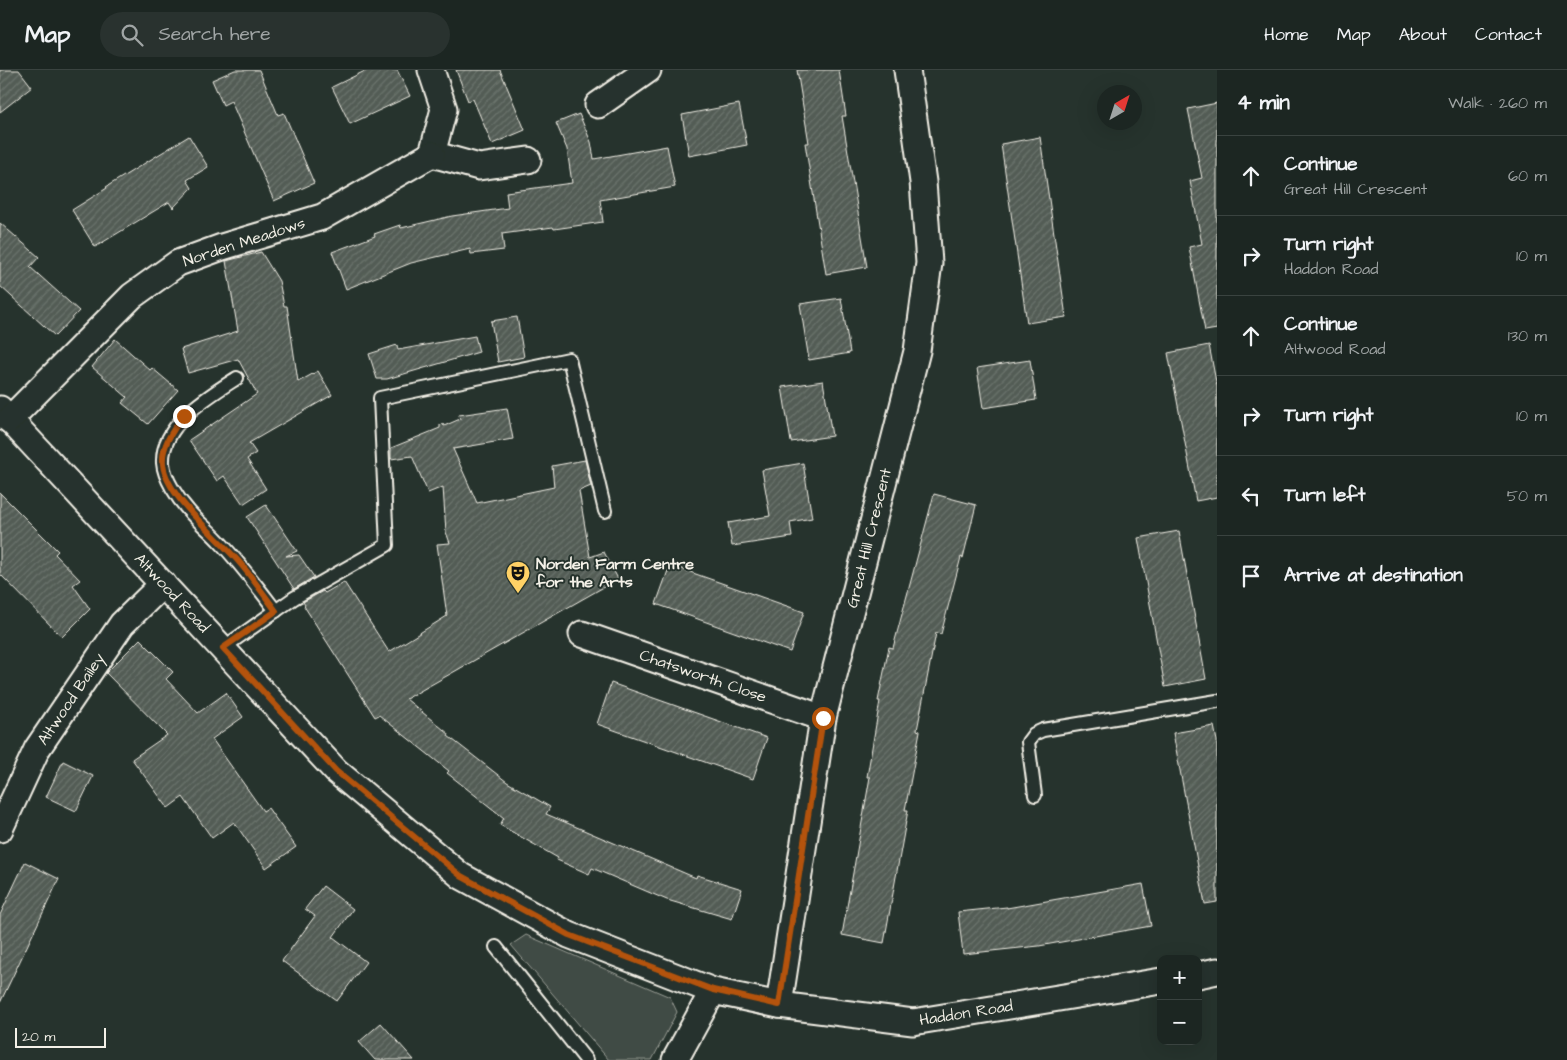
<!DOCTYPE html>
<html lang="en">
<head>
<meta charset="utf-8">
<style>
	body { margin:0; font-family:"Architects Daughter",sans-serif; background:#29322f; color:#f1f3f6 }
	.controls { position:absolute; right:15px; bottom:15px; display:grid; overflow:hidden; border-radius:10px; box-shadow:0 5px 20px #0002 }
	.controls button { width:45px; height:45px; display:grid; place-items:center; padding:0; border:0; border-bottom:1px solid #3a4340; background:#1c2622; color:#f1f3f6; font:25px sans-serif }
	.compass { position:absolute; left:1097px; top:15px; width:45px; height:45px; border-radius:50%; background:#1c2622; box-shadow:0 5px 20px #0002; rotate:39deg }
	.scale { position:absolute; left:15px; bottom:12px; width:91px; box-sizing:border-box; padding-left:5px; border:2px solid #f4f1e8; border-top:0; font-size:14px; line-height:18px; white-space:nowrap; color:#f4f1e8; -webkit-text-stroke:4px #26332d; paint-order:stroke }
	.stop { position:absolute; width:15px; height:15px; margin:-11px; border:4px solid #b45309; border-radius:50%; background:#fff }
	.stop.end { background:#b45309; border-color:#fff; box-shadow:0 1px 5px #0008 }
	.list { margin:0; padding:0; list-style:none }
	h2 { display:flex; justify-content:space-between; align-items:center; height:65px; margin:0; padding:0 20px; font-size:21px }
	h2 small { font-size:16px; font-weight:400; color:#a0a5a5 }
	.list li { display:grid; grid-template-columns:32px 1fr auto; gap:15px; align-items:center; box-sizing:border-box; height:80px; padding:0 20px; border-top:1px solid #3a4340 }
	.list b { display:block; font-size:19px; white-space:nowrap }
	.list p { margin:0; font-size:16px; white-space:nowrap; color:#a0a5a5 }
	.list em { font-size:16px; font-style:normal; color:#a0a5a5 }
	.icon { flex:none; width:28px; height:28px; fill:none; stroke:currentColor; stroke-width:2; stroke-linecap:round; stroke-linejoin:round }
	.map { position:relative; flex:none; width:1217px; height:990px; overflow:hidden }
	header { display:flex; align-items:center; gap:30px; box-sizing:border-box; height:70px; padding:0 25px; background:#1c2622; border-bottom:1px solid #3a4340 }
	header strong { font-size:24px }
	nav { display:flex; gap:28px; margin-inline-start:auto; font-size:18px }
	.search { width:350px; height:45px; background:#29322f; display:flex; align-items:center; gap:12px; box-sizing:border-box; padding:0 18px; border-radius:28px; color:#a0a5a5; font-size:19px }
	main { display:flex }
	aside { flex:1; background:#1c2622 }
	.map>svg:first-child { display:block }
	.grass { fill:#414b45; stroke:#9a9e96 }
	.building { fill:url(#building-hatch); stroke:#f4f1e8 }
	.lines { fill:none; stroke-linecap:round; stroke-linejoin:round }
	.service-casing { stroke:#f4f1e8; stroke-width:16 }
	.minor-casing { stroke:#f4f1e8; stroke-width:29 }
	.service { stroke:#26332d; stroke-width:12 }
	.minor { stroke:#26332d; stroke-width:25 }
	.route { stroke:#b45309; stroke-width:6 }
	.labels { text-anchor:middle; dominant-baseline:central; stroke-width:4; stroke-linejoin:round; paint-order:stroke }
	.street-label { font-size:16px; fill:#f4f1e8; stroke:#26332d }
	.poi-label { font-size:16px; font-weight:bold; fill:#f4f1e8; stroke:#26332d; text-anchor:start }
</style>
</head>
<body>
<header>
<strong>Map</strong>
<div class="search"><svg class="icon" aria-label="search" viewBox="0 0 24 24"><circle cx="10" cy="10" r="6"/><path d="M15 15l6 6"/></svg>Search here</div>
<nav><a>Home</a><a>Map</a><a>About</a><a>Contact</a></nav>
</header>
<main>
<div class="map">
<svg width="1217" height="990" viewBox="0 0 1217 990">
	<defs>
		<pattern id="building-hatch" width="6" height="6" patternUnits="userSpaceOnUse" patternTransform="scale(1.25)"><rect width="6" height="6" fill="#525c55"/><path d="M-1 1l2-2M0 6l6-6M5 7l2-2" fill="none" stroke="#6c746d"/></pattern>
	</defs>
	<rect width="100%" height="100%" fill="#26332d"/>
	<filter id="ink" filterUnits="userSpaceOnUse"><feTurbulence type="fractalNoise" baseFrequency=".02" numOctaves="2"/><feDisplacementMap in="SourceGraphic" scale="10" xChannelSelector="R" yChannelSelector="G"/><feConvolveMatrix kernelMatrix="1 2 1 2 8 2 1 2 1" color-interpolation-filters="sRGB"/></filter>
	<g filter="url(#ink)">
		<!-- grass -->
		<path class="grass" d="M 526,865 L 670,927 L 677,942 L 652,990 L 609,990 L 511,875 Z"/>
		<!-- building -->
		<g class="building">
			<path d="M 0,0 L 19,0 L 32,17 L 0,42 Z"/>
			<path d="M 235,0 L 259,0 L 278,45 L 284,43 L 314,113 L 274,131 L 231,31 L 223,35 L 212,10 Z"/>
			<path d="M 367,0 L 397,0 L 410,26 L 350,54 L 332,17 Z"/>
			<path d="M 456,0 L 500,0 L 525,60 L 492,74 L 473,29 L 468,31 Z"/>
			<path d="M 797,0 L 839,0 L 846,46 L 842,46 L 867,197 L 826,204 L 805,73 L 809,73 Z"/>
			<path d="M 1217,33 L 1217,259 L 1205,261 L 1189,177 L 1202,174 L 1190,111 L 1202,108 L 1188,39 Z"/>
			<path d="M 739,34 L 747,75 L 689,86 L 682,45 Z"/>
			<path d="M 579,44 L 591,72 L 594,89 L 667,76 L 675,117 L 600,130 L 603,152 L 554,159 L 553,157 L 502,164 L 504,180 L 471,184 L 470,179 L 411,193 L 346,219 L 332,182 L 375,166 L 374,164 L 400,155 L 401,158 L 452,146 L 508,138 L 506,122 L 572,113 L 567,79 L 556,53 Z"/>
			<path d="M 189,66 L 208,97 L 187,110 L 192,118 L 173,138 L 169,132 L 95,177 L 72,140 L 107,118 L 106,117 Z"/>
			<path d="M 1040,67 L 1066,247 L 1027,253 L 1001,74 Z"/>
			<path d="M 0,153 L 39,187 L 30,197 L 79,241 L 55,266 L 0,216 Z"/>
			<path d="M 261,182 L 279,211 L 284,236 L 287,236 L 298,312 L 318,301 L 332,325 L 249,373 L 256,383 L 247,389 L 266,419 L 243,434 L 224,406 L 217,411 L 189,370 L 257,324 L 238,289 L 188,303 L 181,279 L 238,261 L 226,191 Z"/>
			<path d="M 841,228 L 850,283 L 809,290 L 800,234 Z"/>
			<path d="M 517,247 L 524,287 L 498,292 L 491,251 Z"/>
			<path d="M 475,266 L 479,282 L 387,309 L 377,309 L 369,284 L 397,275 L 398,280 Z"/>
			<path d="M 115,269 L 150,300 L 152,298 L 178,320 L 148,354 L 122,333 L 127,327 L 92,297 Z"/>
			<path d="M 1209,275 L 1217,317 L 1217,427 L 1196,431 L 1168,283 Z"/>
			<path d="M 1030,290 L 1036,330 L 983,338 L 977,298 Z"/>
			<path d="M 823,311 L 832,366 L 791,372 L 782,317 Z"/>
			<path d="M 507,338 L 513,369 L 453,379 L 477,433 L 554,417 L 552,396 L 585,390 L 591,416 L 579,421 L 590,487 L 604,482 L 618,509 L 406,629 L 449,664 L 448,666 L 507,712 L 550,737 L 546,744 L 696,808 L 697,805 L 742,819 L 732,849 L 667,830 L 592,798 L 589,804 L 557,790 L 558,788 L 500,755 L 504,748 L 447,703 L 449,701 L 379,645 L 375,647 L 304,536 L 305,535 L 303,532 L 323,521 L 325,523 L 344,512 L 389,582 L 447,546 L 437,474 L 450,473 L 446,462 L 443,417 L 428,423 L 412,386 L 391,389 L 391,378 L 440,358 L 440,355 L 443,354 L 444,356 L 460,349 L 459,345 Z"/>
			<path d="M 803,393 L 812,448 L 790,452 L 792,467 L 732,476 L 728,453 L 770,446 L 762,400 Z"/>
			<path d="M 0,423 L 58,481 L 55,484 L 80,510 L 73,515 L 90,539 L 62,567 L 0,504 Z"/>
			<path d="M 934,424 L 976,435 L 963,488 L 961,487 L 941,564 L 936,563 L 917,660 L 920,661 L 905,740 L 908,740 L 884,873 L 842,865 L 870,707 L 867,707 L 880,631 L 878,631 L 889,577 L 893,578 Z"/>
			<path d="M 266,435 L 297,481 L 286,486 L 299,485 L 314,507 L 294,519 L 247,447 Z"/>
			<path d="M 1179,461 L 1206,609 L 1165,617 L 1138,468 Z"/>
			<path d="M 670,495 L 804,542 L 790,582 L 656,534 Z"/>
			<path d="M 140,569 L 173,602 L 166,609 L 198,643 L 226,623 L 243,647 L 212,669 L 263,741 L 268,738 L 296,777 L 266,798 L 234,752 L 212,768 L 183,727 L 168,738 L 132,689 L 167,665 L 106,603 Z"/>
			<path d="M 611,613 L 767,668 L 753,709 L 597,654 Z"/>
			<path d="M 1214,656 L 1217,671 L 1217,832 L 1205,834 L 1173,663 Z"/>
			<path d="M 63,691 L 93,706 L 76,741 L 46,727 Z"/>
			<path d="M 25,792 L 59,809 L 0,933 L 0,845 Z"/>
			<path d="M 1143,814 L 1151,856 L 1039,876 L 963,884 L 958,842 L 1007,837 L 1007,838 Z"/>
			<path d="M 323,816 L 353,839 L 333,867 L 366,892 L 337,931 L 282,891 L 315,846 L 305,839 Z"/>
			<path d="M 381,953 L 414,990 L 375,990 L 359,972 Z"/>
		</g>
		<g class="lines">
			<defs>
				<g id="service">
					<path d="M 237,308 C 209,326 161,354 163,393 C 164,408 178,429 188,440 C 197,451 208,459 218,470 C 239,492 257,516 276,541"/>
					<path d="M 223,578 L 294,528 L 387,475 L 380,328 L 569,289 L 605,441"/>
					<path d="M 1035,725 L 1028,672 L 1034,664 L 1043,660 L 1217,631"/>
					<path d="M 496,877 L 586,990"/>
				</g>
				<g id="minor">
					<path d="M 431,0 L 444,39 L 432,84"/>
					<path d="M 598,35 L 648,0"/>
					<path d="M 432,84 L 479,97 L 528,90"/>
					<path d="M 0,339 L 336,701 L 461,806 L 569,865 L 713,921 L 779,935 L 913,952 L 1161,911"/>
					<path d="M 9,350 L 132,226 L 178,193 L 222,177 L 322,147 L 432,84"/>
					<path d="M 582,564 L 823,648"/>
					<path d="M 0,759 L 37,679 L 122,554 L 163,514"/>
					<path d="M 1198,905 L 1217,901"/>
					<path d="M 779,935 L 823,648 L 917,281 L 929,193 L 923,112 L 907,0"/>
					<path d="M 675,990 L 713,921"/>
				</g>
			</defs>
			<!-- service casing -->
			<use href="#service" class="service-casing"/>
			<!-- minor casing -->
			<use href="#minor" class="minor-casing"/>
			<!-- service -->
			<use href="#service" class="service"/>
			<!-- minor -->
			<use href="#minor" class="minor"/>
		</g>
	</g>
	<g class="lines" filter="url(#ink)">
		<!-- route -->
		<path class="route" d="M 184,346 C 173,359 161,376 163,394 C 166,427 218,467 239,492 C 252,507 264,525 276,541 L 223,578 L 336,701 L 461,806 L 569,865 L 713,920 L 779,935 L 823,648"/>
	</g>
	<!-- icons -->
	<defs>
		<symbol id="theatre-pin" viewBox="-11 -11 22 30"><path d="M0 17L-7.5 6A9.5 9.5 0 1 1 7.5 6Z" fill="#ffd166" stroke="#26332d"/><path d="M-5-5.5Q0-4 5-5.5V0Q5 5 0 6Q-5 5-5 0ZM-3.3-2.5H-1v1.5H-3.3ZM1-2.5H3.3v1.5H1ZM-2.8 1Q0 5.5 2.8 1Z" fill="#111"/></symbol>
	</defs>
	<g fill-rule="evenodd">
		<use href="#theatre-pin" x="504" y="489" width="28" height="38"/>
	</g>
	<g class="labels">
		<!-- street labels -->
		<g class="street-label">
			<text transform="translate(244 172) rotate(-18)">Norden Meadows</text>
			<text transform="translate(869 468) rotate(-76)">Great Hill Crescent</text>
			<text transform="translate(172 523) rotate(47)">Altwood Road</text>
			<text transform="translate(703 606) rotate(19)">Chatsworth Close</text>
			<text transform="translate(71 629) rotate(-56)">Altwood Bailey</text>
			<text transform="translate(966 943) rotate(-9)">Haddon Road</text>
		</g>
		<!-- poi labels -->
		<g class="poi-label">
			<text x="536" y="494">Norden Farm Centre<tspan x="536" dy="18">for the Arts</tspan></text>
		</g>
	</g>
</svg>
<div class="controls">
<button>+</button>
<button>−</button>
</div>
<svg class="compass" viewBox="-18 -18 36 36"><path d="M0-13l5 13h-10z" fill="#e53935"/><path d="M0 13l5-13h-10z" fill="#a0a5a5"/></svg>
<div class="scale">20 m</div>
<div class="stop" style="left:823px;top:648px"></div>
<div class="stop end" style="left:184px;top:346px"></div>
</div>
<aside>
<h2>4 min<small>Walk · 260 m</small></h2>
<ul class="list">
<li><svg class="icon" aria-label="ahead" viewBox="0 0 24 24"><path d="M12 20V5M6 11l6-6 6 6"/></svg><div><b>Continue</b><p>Great Hill Crescent</p></div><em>60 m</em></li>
<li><svg class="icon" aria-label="right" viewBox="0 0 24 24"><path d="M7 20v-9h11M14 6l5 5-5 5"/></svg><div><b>Turn right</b><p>Haddon Road</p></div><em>10 m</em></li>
<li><svg class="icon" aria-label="ahead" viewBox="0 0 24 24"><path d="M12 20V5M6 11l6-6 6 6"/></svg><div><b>Continue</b><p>Altwood Road</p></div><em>130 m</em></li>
<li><svg class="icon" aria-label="right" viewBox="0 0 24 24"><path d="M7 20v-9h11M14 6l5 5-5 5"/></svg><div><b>Turn right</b></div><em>10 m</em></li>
<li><svg class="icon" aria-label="left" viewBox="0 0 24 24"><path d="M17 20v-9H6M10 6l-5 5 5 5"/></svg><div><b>Turn left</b></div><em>50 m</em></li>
<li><svg class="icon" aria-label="arrive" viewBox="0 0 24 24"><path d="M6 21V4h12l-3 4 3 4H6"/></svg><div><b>Arrive at destination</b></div></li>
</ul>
</aside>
</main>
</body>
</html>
